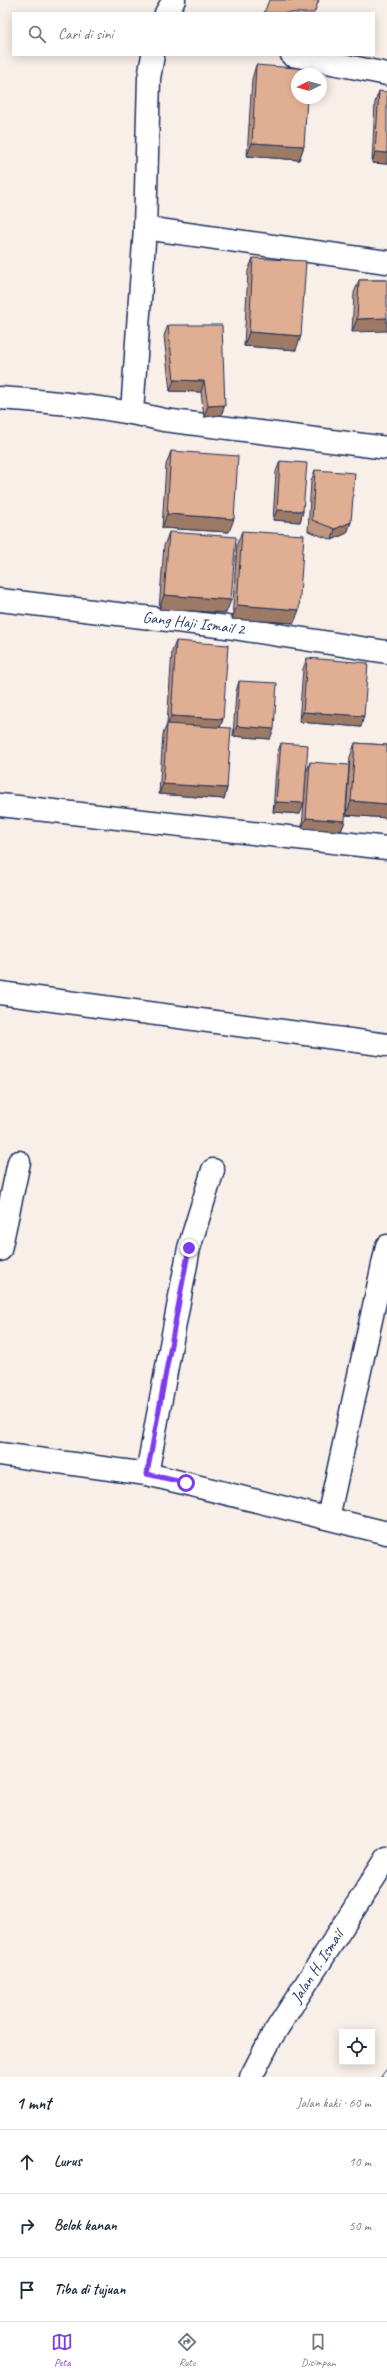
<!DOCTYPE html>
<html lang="id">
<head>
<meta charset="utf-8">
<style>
	body { margin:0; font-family:Caveat,sans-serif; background:#f2f2f3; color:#1f2937 }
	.controls { position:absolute; right:12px; bottom:12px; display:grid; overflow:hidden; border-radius:0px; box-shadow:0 2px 10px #0003 }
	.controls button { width:36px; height:36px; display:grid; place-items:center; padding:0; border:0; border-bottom:1px solid #e0e1e3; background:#fff; color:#1f2937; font:20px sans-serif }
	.compass { position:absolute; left:291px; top:68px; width:36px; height:36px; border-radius:50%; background:#fff; box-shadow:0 2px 10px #0003; rotate:265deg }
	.stop { position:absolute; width:12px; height:12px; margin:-9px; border:3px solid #7c3aed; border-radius:50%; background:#fff }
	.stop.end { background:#7c3aed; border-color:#fff; box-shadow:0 1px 4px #0008 }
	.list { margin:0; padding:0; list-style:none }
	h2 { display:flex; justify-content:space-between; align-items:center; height:52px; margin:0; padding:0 16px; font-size:17px }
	h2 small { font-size:13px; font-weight:400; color:#747a83 }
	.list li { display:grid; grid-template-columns:26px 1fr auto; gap:12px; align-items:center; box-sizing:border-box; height:64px; padding:0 16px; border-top:1px solid #e0e1e3 }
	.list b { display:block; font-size:15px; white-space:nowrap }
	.list em { font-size:13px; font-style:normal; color:#747a83 }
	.icon { flex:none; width:22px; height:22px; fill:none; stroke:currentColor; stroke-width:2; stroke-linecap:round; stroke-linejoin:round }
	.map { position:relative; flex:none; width:387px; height:2077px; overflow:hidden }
	.search { position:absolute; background:#fff; box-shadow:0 2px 10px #0003; left:12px; right:12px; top:12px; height:44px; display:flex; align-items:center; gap:10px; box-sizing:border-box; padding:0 14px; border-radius:0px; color:#747a83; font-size:15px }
	.sheet { height:244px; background:#fff }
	nav { display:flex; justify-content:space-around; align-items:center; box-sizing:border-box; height:56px; border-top:1px solid #e0e1e3; background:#fff; font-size:11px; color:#747a83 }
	nav a { display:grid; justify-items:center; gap:2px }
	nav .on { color:#7c3aed }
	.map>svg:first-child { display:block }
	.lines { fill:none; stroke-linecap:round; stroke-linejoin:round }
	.minor-casing { stroke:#1b2f5e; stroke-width:25 }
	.minor { stroke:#fff; stroke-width:22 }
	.rail-casing { stroke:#1b2f5e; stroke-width:4.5 }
	.rail { stroke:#fff; stroke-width:3; stroke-dasharray:9; stroke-linecap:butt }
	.wall { fill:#c1967e; stroke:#1b2f5e }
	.shaded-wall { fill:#9d7a66; stroke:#1b2f5e }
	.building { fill:#e0ae92; stroke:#1b2f5e }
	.route { stroke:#7c3aed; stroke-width:5 }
	.labels { text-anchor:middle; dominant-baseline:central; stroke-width:3; stroke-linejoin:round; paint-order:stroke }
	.street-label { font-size:16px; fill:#1b2f5e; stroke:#fff }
</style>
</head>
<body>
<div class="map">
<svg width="387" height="2077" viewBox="0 0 387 2077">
	<rect width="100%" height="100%" fill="#f9efe9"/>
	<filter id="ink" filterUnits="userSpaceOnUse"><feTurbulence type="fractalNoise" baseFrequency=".025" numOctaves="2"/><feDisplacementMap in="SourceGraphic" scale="8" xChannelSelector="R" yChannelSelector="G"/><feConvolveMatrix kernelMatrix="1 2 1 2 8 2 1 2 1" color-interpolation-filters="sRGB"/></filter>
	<g filter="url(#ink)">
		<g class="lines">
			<defs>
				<g id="minor">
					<path d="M 166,13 L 174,0"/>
					<path d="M 292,55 L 387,74"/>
					<path d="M 145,228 L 387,262"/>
					<path d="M 0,398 C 55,402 110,407 164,420 L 387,448"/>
					<path d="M 132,412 L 145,228 L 149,78 L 153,55"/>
					<path id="s1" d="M 0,600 L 227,627 L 387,652"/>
					<path d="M 0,805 L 387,848"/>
					<path d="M 0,993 L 387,1045"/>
					<path d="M 0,1250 L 19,1162"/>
					<path d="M 0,1454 L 147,1474 L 387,1533"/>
					<path d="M 147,1474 L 189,1248 L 213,1170"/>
					<path d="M 328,1518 L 387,1246"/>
					<path id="s2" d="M 251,2077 L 271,2038 L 387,1858"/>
				</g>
			</defs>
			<!-- minor casing -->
			<use href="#minor" class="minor-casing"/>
			<!-- minor -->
			<use href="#minor" class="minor"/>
			<defs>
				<path id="rail" d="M 383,2077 L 387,2072"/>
			</defs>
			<!-- rail casing -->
			<use href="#rail" class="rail-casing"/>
			<!-- rail -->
			<use href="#rail" class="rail"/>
		</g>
		<!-- wall -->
		<g class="wall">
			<path d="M 256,65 L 304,146 L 299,160 L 247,156 L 252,79 Z"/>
			<path d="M 379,91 L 387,164 L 372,163 L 375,102 Z"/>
			<path d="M 253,258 L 296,350 L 244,346 L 248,271 Z"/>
			<path d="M 359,280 L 387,280 L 352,332 L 354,293 Z"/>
			<path d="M 168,325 L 225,405 L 221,415 L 204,417 L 201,392 L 170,391 L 164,336 Z"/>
			<path d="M 171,451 L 229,532 L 162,528 L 166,465 Z"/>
			<path d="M 280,461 L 303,511 L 300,522 L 273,520 L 276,472 Z"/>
			<path d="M 315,470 L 351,522 L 347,533 L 332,540 L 308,531 L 311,481 Z"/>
			<path d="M 242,531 L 294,623 L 232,619 L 237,544 Z"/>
			<path d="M 169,532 L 226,613 L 159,609 L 164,546 Z"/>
			<path d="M 176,641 L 223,719 L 220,727 L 227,788 L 224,799 L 159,794 L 163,734 L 167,724 L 172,651 Z"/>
			<path d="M 307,658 L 361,727 L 299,722 L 303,669 Z"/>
			<path d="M 239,681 L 270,739 L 233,736 L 236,692 Z"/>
			<path d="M 281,743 L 300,814 L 273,812 L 277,754 Z"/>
			<path d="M 355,743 L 387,745 L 387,818 L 346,815 L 350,757 Z"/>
			<path d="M 310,762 L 345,821 L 341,831 L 302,828 L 306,773 Z"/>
		</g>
		<!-- shaded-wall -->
		<g class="shaded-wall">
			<path d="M 252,143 L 304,146 L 299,160 L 247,156 Z"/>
			<path d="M 375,152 L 387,153 L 387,164 L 372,163 Z"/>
			<path d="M 387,318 L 387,331 L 352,332 L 357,319 Z"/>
			<path d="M 249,332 L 301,336 L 296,350 L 244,346 Z"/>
			<path d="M 174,380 L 204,381 L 201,392 L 170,391 Z"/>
			<path d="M 225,405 L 221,415 L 204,417 L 208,406 Z"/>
			<path d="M 277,510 L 303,511 L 300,522 L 273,520 Z"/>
			<path d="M 167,514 L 234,519 L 229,532 L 162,528 Z"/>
			<path d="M 351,522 L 347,533 L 332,540 L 335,529 Z"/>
			<path d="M 164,595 L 231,600 L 226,613 L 159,609 Z"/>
			<path d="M 237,605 L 299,610 L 294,623 L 232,619 Z"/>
			<path d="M 303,712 L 364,716 L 361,727 L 299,722 Z"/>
			<path d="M 171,716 L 223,719 L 219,730 L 167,726 Z"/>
			<path d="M 237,726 L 274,729 L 270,739 L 233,736 Z"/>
			<path d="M 163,784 L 227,788 L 224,799 L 159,794 Z"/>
			<path d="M 351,801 L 387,804 L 387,818 L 346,815 Z"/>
			<path d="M 276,802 L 304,803 L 300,814 L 273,812 Z"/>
			<path d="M 306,818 L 345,821 L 341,831 L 302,828 Z"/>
		</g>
		<!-- building -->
		<g class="building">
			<path d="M 269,0 L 319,0 L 314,13 L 264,13 Z"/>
			<path d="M 256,65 L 309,69 L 308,74 L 297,74 L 297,98 L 307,98 L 304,146 L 252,143 Z"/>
			<path d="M 379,91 L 387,92 L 387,153 L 375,152 Z"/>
			<path d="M 253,258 L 306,261 L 301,336 L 249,332 Z"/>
			<path d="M 359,280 L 387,280 L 387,318 L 357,319 Z"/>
			<path d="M 168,325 L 222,325 L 225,405 L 208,406 L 204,381 L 174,380 Z"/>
			<path d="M 171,451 L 238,456 L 234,519 L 167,514 Z"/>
			<path d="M 280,461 L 307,463 L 303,511 L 277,510 Z"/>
			<path d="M 315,470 L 355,473 L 351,522 L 335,529 L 312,520 Z"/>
			<path d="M 242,531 L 304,535 L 299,610 L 237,605 Z"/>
			<path d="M 169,532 L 236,537 L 231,600 L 164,595 Z"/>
			<path d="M 176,641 L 228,645 L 223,719 L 171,716 Z"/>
			<path d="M 307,658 L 368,663 L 364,716 L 303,712 Z"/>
			<path d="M 239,681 L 277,683 L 274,729 L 237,726 Z"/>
			<path d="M 167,724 L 231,728 L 227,788 L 163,784 Z"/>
			<path d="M 281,743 L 308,745 L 304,803 L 276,802 Z"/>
			<path d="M 355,743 L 387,745 L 387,804 L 351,801 Z"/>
			<path d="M 310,762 L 349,765 L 345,821 L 306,818 Z"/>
		</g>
	</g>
	<g class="lines" filter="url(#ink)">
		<!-- route -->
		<path class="route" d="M 186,1483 L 147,1474 L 189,1248"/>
	</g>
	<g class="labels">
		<!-- street labels -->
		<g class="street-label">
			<text stroke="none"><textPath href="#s1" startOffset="195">Gang Haji Ismail 2</textPath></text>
			<text stroke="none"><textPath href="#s2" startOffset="129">Jalan H. Ismail</textPath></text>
		</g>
	</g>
</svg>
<div class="controls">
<button><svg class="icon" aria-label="locate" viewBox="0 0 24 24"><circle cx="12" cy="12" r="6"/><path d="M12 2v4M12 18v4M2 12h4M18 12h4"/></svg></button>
</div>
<svg class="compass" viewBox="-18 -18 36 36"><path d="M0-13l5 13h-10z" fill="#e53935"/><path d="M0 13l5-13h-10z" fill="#747a83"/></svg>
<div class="stop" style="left:186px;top:1483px"></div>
<div class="stop end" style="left:189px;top:1248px"></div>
<div class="search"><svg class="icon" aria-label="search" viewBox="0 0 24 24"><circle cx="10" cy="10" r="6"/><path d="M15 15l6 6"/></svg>Cari di sini</div>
</div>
<section class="sheet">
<h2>1 mnt<small>Jalan kaki · 60 m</small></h2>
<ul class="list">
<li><svg class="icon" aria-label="ahead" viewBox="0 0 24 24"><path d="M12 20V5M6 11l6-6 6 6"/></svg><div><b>Lurus</b></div><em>10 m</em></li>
<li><svg class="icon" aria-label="right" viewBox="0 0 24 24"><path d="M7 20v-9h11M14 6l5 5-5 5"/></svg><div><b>Belok kanan</b></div><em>50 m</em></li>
<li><svg class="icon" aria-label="arrive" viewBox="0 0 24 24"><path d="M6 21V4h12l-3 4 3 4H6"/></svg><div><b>Tiba di tujuan</b></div></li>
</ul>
</section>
<nav>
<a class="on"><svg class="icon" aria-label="map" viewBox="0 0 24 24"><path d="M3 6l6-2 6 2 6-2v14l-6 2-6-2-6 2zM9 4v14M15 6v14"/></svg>Peta</a>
<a><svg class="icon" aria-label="directions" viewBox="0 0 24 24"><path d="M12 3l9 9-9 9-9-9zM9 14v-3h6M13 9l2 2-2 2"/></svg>Rute</a>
<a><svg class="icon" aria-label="saved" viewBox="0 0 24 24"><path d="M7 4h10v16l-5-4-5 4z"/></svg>Disimpan</a>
</nav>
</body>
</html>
